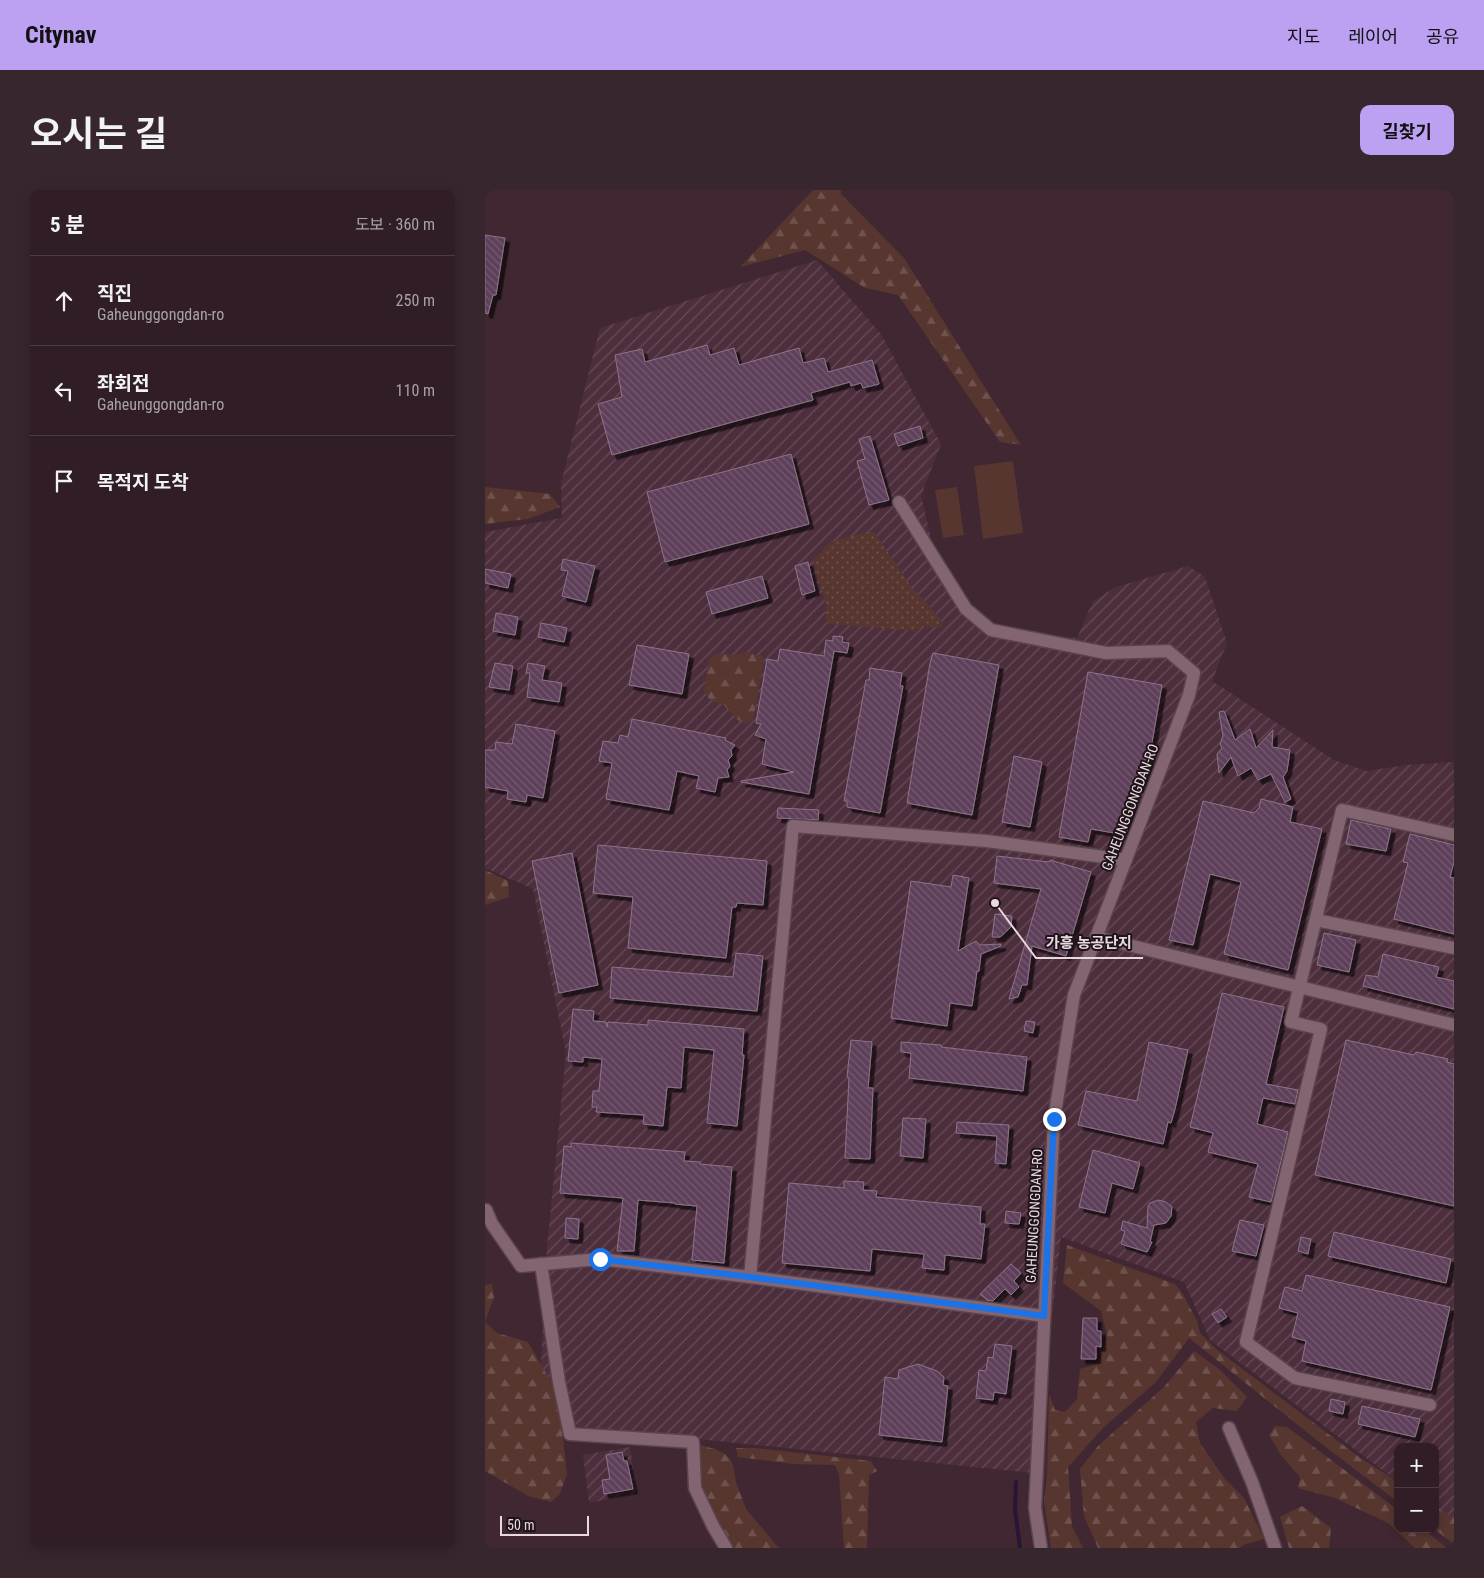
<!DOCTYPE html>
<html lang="ko">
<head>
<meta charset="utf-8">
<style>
	body { margin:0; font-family:"Roboto Condensed","Noto Sans KR",sans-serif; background:#38262e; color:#f1f3f6 }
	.controls { position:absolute; right:15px; bottom:15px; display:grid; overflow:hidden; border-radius:10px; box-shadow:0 2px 12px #0003 }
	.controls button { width:45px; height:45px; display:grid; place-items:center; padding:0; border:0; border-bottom:1px solid #4b3b43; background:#301d26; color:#f1f3f6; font:25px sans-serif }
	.scale { position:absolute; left:15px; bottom:12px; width:89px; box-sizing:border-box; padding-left:5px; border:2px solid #e9d8df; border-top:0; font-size:14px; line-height:18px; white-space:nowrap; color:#e9d8df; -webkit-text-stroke:4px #1f1419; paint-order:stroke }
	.stop { position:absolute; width:15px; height:15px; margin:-11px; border:4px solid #1a73e8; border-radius:50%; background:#fff }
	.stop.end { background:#1a73e8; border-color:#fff; box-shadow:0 1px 5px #0008 }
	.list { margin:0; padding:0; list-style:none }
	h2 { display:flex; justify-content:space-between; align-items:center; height:65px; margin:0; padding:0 20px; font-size:21px }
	h2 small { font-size:16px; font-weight:400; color:#a8a2a7 }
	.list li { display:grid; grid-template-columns:32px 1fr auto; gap:15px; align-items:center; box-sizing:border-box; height:90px; padding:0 20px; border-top:1px solid #4b3b43 }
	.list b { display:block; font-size:19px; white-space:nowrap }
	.list p { margin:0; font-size:16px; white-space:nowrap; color:#a8a2a7 }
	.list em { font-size:16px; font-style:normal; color:#a8a2a7 }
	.icon { flex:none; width:28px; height:28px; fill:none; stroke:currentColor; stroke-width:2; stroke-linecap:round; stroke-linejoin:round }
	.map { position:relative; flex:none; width:969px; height:1358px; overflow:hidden; border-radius:10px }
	header { display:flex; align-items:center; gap:30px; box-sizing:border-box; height:70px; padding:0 25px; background:#bca0f2; color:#111 }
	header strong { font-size:24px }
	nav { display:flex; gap:28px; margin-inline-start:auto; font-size:18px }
	.intro { display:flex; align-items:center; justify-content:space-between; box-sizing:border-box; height:120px; padding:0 30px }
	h1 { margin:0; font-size:35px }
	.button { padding:12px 22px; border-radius:10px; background:#bca0f2; color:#111; font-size:18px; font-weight:700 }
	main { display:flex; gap:30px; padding:0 30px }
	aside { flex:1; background:#301d26; border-radius:10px; box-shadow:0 2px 12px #0003 }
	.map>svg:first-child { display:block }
	.industrial { fill:url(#industrial-furrows) }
	.green { fill:url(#green-dots) }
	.forest { fill:url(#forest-firs) }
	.pitch { fill:#573630 }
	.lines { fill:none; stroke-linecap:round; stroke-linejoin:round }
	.stream { stroke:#291634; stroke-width:4 }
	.building { fill:url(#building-back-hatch); stroke:#8c7589; filter:url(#shadow) }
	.minor-casing { stroke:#59444d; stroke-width:15 }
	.minor { stroke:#826571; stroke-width:12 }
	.route { stroke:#1a73e8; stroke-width:6 }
	.labels { text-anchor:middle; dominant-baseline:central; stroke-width:4; stroke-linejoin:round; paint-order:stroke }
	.street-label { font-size:14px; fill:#e9d8df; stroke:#1f1419 }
	.leader { fill:none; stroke:#e9d8df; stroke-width:2 }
	.callout-dot { fill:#e9d8df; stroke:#1f1419; stroke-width:2 }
	.callout-label { font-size:15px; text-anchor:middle; font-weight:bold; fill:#e9d8df; stroke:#1f1419; stroke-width:4; stroke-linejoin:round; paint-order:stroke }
</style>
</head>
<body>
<header>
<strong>Citynav</strong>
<nav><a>지도</a><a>레이어</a><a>공유</a></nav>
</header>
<div class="intro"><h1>오시는 길</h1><a class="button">길찾기</a></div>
<main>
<aside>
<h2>5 분<small>도보 · 360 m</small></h2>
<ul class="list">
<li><svg class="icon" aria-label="ahead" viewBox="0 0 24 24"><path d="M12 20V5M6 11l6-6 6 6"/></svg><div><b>직진</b><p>Gaheunggongdan-ro</p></div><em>250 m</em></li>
<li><svg class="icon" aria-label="left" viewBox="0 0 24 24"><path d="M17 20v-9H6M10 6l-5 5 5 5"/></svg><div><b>좌회전</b><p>Gaheunggongdan-ro</p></div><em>110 m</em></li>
<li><svg class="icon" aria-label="arrive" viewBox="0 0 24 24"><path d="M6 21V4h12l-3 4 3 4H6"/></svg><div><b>목적지 도착</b></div></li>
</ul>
</aside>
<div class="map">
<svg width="969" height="1358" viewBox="0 0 969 1358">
	<defs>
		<pattern id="industrial-furrows" width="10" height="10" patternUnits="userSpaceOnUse" patternTransform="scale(1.25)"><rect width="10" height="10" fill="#4d2e3c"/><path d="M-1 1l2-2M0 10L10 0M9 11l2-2" fill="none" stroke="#674c58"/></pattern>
		<pattern id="green-dots" width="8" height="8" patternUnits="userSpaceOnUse" patternTransform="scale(1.25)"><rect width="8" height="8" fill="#573630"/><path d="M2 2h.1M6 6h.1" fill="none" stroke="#6f524e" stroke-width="1.8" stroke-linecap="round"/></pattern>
		<pattern id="forest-firs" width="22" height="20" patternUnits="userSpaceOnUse" patternTransform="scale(1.25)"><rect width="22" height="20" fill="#573630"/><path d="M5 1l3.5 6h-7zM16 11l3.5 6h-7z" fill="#6f524e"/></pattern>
		<pattern id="building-back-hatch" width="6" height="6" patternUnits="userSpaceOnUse" patternTransform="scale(1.25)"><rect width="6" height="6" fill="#5e3f5a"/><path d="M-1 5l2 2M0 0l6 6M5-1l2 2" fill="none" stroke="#755a71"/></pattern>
		<filter id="shadow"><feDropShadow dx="4.5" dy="4.5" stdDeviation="0" flood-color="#0009"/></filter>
	</defs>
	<rect width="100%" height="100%" fill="#402732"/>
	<!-- industrial -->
	<g class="industrial">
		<path d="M 332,70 L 396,144 L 456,254 L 436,306 L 446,348 L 483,415 L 506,440 L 592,448 L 608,411 L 631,397 L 703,376 L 720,387 L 742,453 L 727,491 L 849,570 L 882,581 L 920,575 L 969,572 L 969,1334 L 950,1320 L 950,1257 L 913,1257 L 913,1292 L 725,1150 L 699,1092 L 576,1047 L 562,1172 L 558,1284 L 53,1233 L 62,1057 L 81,863 L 48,699 L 0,678 L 0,342 L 77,328 L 76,293 L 115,138 Z"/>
		<path d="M 145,1257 L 152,1303 L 104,1313 L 98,1265 Z"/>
	</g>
	<!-- green -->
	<path class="green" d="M 384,341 L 390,343 L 425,395 L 456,429 L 457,437 L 439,437 L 429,441 L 345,434 L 340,429 L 341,415 L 328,370 L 346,352 Z"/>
	<!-- forest -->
	<g class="forest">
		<path d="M 328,0 L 356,0 L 356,4 L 419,68 L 536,255 L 515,252 L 413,105 L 380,98 L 320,60 L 255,77 Z"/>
		<path d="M 0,297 L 65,304 L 75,317 L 43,329 L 0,334 Z"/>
		<path d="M 262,462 L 277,466 L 279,470 L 268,530 L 260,534 L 250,528 L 239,515 L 224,509 L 219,500 L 224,469 L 233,463 L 249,465 Z"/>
		<path d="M 0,680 L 23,691 L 24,707 L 0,715 Z"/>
		<path d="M 582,1055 L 690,1094 L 698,1104 L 712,1131 L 715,1143 L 731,1159 L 874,1267 L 913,1292 L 913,1312 L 838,1255 L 704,1148 L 670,1193 L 619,1237 L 583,1277 L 587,1336 L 598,1358 L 566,1358 L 559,1311 L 562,1287 L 564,1204 L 570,1220 L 580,1222 L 592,1209 L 595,1179 L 615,1173 L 622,1145 L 616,1121 L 578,1093 Z"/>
		<path d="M 7,1094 L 9,1107 L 0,1132 L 12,1143 L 43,1152 L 69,1197 L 77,1240 L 82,1284 L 75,1304 L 66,1312 L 43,1306 L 0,1281 L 0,1095 Z"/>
		<path d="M 709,1161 L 734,1179 L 762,1207 L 752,1221 L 728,1218 L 711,1232 L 715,1253 L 740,1289 L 759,1308 L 779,1349 L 758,1355 L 755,1358 L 613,1358 L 599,1326 L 595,1279 L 613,1256 L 679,1197 Z"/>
		<path d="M 790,1236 L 802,1237 L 913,1320 L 913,1339 L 938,1339 L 962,1358 L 930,1358 L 903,1333 L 850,1308 L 813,1298 L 815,1287 L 796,1265 L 784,1245 Z"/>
		<path d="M 215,1255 L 230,1259 L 240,1264 L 245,1269 L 248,1275 L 251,1292 L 261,1319 L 294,1358 L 248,1358 L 239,1349 L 211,1286 Z"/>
		<path d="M 251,1258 L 270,1258 L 386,1271 L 392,1281 L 384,1285 L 382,1358 L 359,1358 L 354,1284 L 350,1275 L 308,1274 L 253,1267 Z"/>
		<path d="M 817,1316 L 846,1338 L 844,1358 L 804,1358 L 795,1327 Z"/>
		<path d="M 950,1316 L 969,1328 L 969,1354 L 949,1339 Z"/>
	</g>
	<!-- pitch -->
	<g class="pitch">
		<path d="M 528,271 L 538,343 L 498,349 L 489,276 Z"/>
		<path d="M 472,297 L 479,345 L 458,348 L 450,300 Z"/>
	</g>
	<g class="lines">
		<!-- stream -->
		<path class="stream" d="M 531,1292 L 530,1320 L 535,1358"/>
	</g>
	<!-- building -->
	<g class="building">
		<path d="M 0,45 L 20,48 L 11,105 L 8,105 L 3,124 L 0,123 Z"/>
		<path d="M 222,155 L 225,165 L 249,158 L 254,175 L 314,158 L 318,173 L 339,168 L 343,182 L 387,170 L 394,194 L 378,198 L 376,193 L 366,196 L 365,192 L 326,203 L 328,210 L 127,265 L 113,214 L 137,207 L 130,165 L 157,159 L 160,172 Z"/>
		<path d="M 435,236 L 438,248 L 413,256 L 409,244 Z"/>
		<path d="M 385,246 L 404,310 L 384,315 L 372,271 L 380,269 L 374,249 Z"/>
		<path d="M 306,264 L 324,334 L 180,372 L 162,302 Z"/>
		<path d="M 78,369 L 110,376 L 101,412 L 77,406 L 83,381 L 76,380 Z"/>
		<path d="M 323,372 L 330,401 L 317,405 L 310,376 Z"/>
		<path d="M 0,379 L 26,384 L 23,398 L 0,393 Z"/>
		<path d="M 277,386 L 283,408 L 227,424 L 221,402 Z"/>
		<path d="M 11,423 L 33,427 L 30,445 L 8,441 Z"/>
		<path d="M 56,433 L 82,438 L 79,452 L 53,447 Z"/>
		<path d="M 348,446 L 358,447 L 357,452 L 364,453 L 362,463 L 349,461 L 324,604 L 256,592 L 256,591 L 309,582 L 277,574 L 281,549 L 270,545 L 276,534 L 271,533 L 282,469 L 293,471 L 295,459 L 339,466 L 341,450 L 348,451 Z"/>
		<path d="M 152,455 L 204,464 L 197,504 L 144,495 Z"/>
		<path d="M 448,463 L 514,475 L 487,625 L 422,613 L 445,473 Z"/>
		<path d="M 10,473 L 28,476 L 24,500 L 4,497 Z"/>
		<path d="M 43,473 L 60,476 L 57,490 L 77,493 L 74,512 L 42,507 L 45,483 L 41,483 Z"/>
		<path d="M 385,478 L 417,483 L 415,496 L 418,496 L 395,623 L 362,617 L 362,611 L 359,611 L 381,490 L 384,490 Z"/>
		<path d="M 603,482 L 677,495 L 659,598 L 650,598 L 641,645 L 606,639 L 603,652 L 574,647 Z"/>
		<path d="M 739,521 L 750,550 L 765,539 L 771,558 L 788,540 L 787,557 L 805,560 L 802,581 L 798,587 L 806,609 L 800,612 L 786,584 L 773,590 L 766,578 L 753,586 L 746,567 L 734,583 L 732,564 L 737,558 L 735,554 L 738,546 L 734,522 Z"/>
		<path d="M 147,529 L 241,548 L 240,550 L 250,555 L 246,560 L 247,566 L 243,570 L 245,576 L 242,580 L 244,587 L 233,588 L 230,602 L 211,598 L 214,586 L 192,581 L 184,620 L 121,609 L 127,573 L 114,571 L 118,551 L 133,553 L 135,545 L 143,547 Z"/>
		<path d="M 31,534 L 70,541 L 58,608 L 42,605 L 41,612 L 22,609 L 23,601 L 0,597 L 0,560 L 10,560 L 11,552 L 27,554 Z"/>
		<path d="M 529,566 L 557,572 L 545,637 L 517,632 Z"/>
		<path d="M 776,609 L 808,617 L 805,632 L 837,639 L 803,780 L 739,764 L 756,692 L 725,684 L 708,755 L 684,750 L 718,611 L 769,623 L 774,618 Z"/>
		<path d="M 293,618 L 334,620 L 333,630 L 292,628 Z"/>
		<path d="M 866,630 L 906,639 L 901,661 L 861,654 Z"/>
		<path d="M 925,644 L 969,655 L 969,672 L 965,687 L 969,688 L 969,744 L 909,729 L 923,673 L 918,672 Z"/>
		<path d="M 113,655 L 282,671 L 278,715 L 252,713 L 251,717 L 247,717 L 241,768 L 143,758 L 148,707 L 108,703 Z"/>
		<path d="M 87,663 L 113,795 L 74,803 L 47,671 Z"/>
		<path d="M 512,666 L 564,672 L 565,670 L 606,682 L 581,766 L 547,756 L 542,795 L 537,795 L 533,807 L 524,809 L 556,699 L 509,693 Z"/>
		<path d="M 468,685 L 484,688 L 473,761 L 491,751 L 495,755 L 516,754 L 516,756 L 496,764 L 494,781 L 492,781 L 487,816 L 465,813 L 462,836 L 406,828 L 426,691 L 466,697 Z"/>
		<path d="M 510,724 L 527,726 L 526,737 L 515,747 L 507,747 Z"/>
		<path d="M 839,743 L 871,750 L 864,782 L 832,775 Z"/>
		<path d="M 251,763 L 278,766 L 272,821 L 125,808 L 127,777 L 248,787 Z"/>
		<path d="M 898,764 L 954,777 L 951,787 L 969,791 L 969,819 L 878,796 L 881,785 L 893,787 Z"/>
		<path d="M 737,803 L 799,817 L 781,894 L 813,900 L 810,914 L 778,908 L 772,934 L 803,942 L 786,1012 L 764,1007 L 773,974 L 723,962 L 728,943 L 705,937 Z"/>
		<path d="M 88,819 L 109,821 L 108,831 L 121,832 L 122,837 L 123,832 L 163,835 L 163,830 L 259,839 L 257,865 L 259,865 L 252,936 L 222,933 L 229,860 L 199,857 L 196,898 L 182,897 L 178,936 L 158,934 L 159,925 L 111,922 L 112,917 L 107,917 L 108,901 L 114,901 L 117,869 L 98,867 L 98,872 L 83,871 Z"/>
		<path d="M 541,831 L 550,832 L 548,843 L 539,841 Z"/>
		<path d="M 366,850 L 387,852 L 383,898 L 388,898 L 385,969 L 360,968 L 364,888 L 362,887 Z"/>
		<path d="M 861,850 L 929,865 L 931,862 L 963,869 L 962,872 L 969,874 L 969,1016 L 830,985 Z"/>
		<path d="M 416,852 L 456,855 L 456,857 L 542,867 L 538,901 L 424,888 L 426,863 L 416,862 Z"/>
		<path d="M 664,852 L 703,860 L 690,919 L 686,933 L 683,932 L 678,954 L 593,935 L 601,901 L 652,911 Z"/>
		<path d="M 418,928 L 441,929 L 438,968 L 415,966 Z"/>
		<path d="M 472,932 L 524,935 L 521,974 L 510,973 L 512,946 L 471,943 Z"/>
		<path d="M 86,953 L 200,962 L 199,971 L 215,972 L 215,974 L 247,977 L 239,1073 L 207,1070 L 212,1016 L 190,1014 L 190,1013 L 153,1010 L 149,1061 L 132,1061 L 138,1008 L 75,1003 L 79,956 L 86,957 Z"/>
		<path d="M 608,960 L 655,973 L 648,999 L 627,993 L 620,1023 L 594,1017 Z"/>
		<path d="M 359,991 L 379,992 L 378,1000 L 392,1001 L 391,1007 L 496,1017 L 495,1034 L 500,1034 L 496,1069 L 460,1065 L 459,1080 L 437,1078 L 439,1064 L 387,1059 L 385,1081 L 297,1073 L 304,993 L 359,998 Z"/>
		<path d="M 673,1010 L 681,1012 L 687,1017 L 686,1026 L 681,1033 L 669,1035 L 665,1052 L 667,1052 L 662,1062 L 636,1054 L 640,1041 L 636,1040 L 638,1031 L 662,1038 L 663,1016 L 665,1013 Z"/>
		<path d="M 521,1021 L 536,1023 L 534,1034 L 520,1033 Z"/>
		<path d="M 81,1028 L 94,1029 L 93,1049 L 80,1048 Z"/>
		<path d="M 755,1030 L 779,1035 L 771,1066 L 747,1061 Z"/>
		<path d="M 849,1042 L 966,1069 L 961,1093 L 843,1066 Z"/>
		<path d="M 816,1047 L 826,1049 L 823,1064 L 813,1061 Z"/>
		<path d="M 526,1074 L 536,1083 L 529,1091 L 534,1097 L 526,1105 L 520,1099 L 508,1111 L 502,1110 L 495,1104 Z"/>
		<path d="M 821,1085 L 965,1117 L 946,1200 L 817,1171 L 821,1151 L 807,1147 L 813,1123 L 794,1118 L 800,1097 L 817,1101 Z"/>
		<path d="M 736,1119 L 742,1127 L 733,1133 L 727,1124 Z"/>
		<path d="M 598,1128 L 612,1128 L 612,1141 L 616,1141 L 616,1157 L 611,1156 L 611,1169 L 596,1169 Z"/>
		<path d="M 510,1154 L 527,1156 L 521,1204 L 509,1202 L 508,1210 L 491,1208 L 494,1180 L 501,1181 L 503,1167 L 508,1168 Z"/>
		<path d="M 433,1174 L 452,1181 L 459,1187 L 458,1195 L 463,1196 L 457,1252 L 394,1245 L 400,1187 L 413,1189 L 414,1180 Z"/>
		<path d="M 846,1209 L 860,1212 L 858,1224 L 844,1221 Z"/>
		<path d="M 877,1216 L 935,1229 L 930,1247 L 873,1234 Z"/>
		<path d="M 137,1262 L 139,1271 L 142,1271 L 148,1299 L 119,1304 L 117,1290 L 125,1289 L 121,1265 Z"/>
	</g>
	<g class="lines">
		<defs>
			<g id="minor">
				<path d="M 414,312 L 481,419 L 506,440 L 621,463 L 683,461 L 709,483 L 704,505 L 589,805 L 569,929 L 550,1318 L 556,1358"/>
				<path d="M 831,730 L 969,758"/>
				<path d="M 611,747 L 969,835"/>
				<path d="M 1,1020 L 7,1034 L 36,1076 L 115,1069 L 265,1087 L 559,1126"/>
				<path d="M 56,1074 L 74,1192 L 85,1244 L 208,1252 L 210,1298 L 228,1336 L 241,1358"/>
				<path d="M 265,1087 L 308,636 L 502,651 L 641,670"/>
				<path d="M 945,1215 L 810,1188 L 761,1152 L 836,839 L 806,832 L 857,620 L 969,645"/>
				<path d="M 744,1238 L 767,1292 L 790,1358"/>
			</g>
		</defs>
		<!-- minor casing -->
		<use href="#minor" class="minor-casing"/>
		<!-- minor -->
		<use href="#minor" class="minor"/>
	</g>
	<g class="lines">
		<!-- route -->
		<path class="route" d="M 115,1069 L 265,1087 L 559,1126 L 569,929"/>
	</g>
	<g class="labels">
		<!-- street labels -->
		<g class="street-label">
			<text transform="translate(645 617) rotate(-69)">GAHEUNGGONGDAN-RO</text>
			<text transform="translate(549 1026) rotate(-87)">GAHEUNGGONGDAN-RO</text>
		</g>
	</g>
	<!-- callouts -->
	<path class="leader" d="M510 713L551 768H658"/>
	<circle class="callout-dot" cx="510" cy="713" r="5"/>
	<g class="callout-label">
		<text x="604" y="758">가흥 농공단지</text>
	</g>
</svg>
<div class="controls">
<button>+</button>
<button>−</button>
</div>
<div class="scale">50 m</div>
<div class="stop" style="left:115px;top:1069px"></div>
<div class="stop end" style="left:569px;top:929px"></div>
</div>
</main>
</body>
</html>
